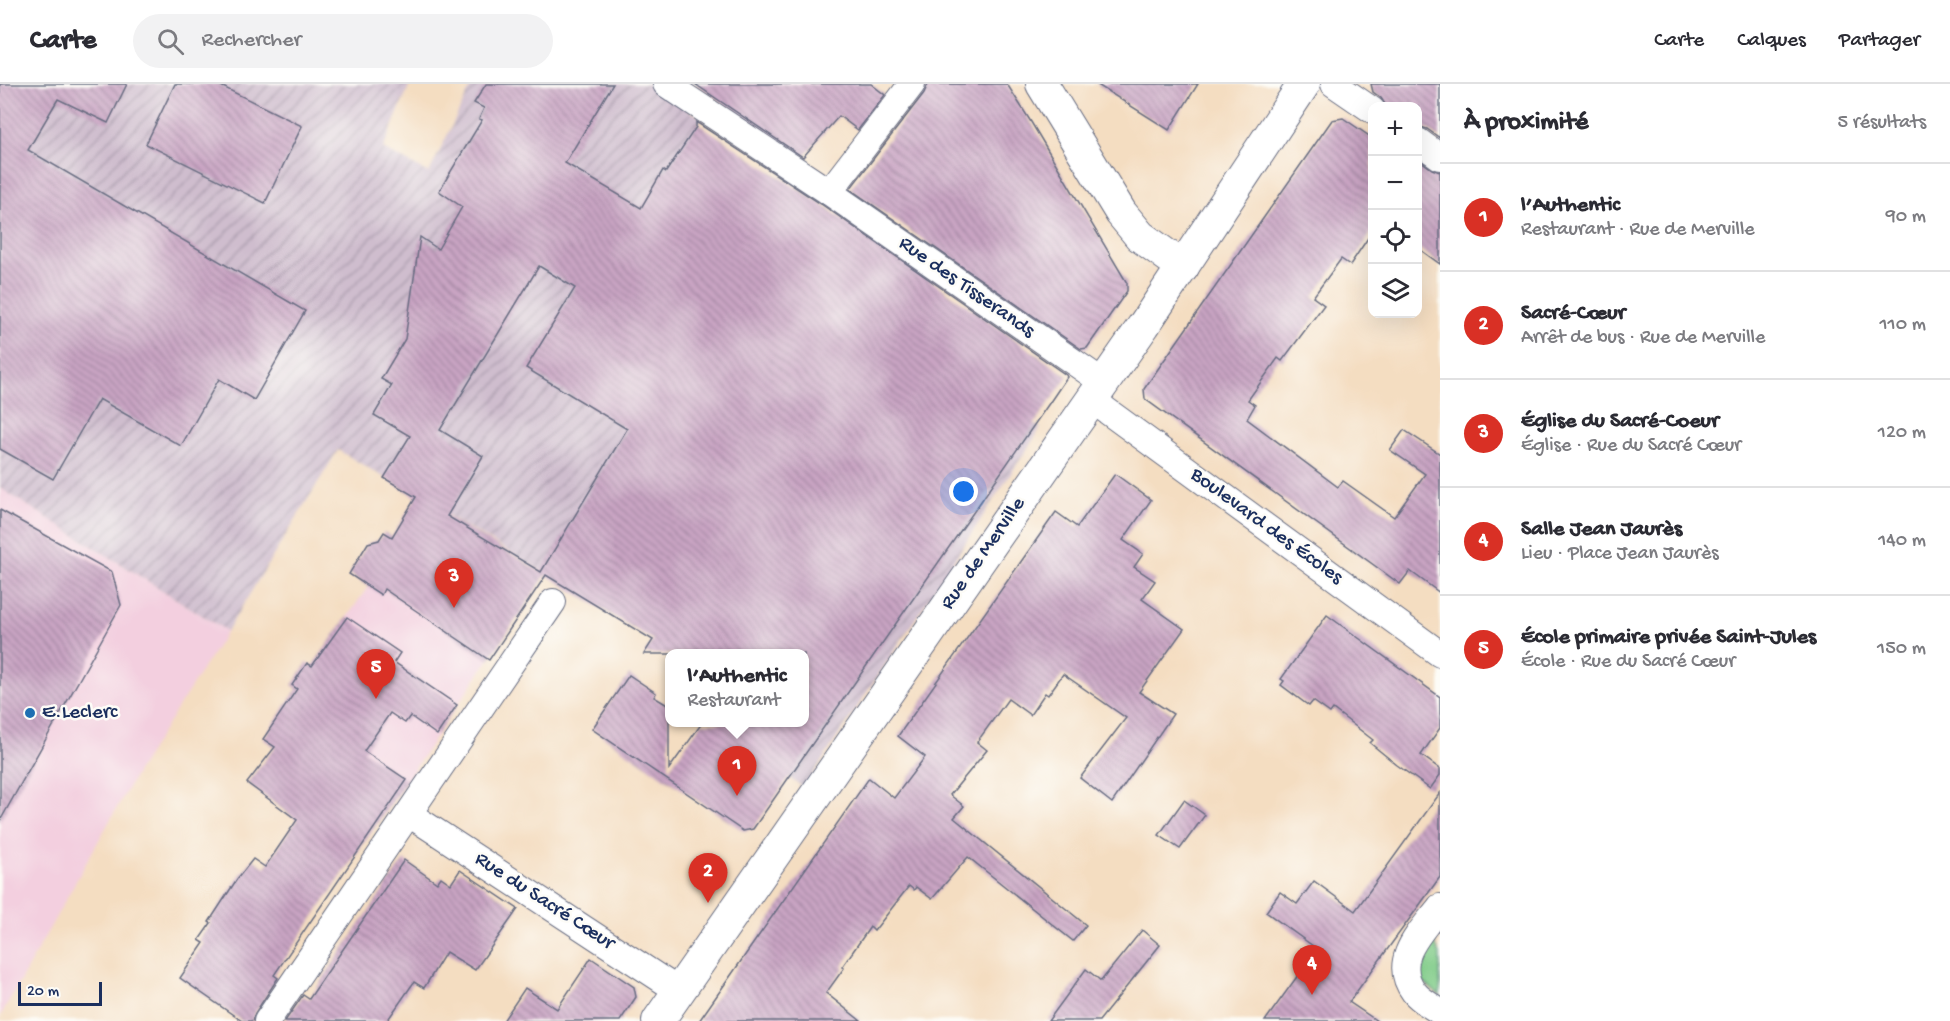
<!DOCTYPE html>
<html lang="fr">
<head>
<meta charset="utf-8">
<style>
	body { margin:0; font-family:"Gochi Hand",sans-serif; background:#f2f2f3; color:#2b2b33 }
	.controls { position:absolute; right:18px; top:18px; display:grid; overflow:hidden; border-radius:12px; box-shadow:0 6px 24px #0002 }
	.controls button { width:54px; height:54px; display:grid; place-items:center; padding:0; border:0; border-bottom:2px solid #e1e1e2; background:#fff; color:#2b2b33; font:30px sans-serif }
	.scale { position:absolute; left:18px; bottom:15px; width:84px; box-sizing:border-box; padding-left:6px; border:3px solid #1b2f5e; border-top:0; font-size:16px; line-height:21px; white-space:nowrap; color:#1b2f5e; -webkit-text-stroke:4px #fdfcf7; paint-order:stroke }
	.you { position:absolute; left:964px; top:408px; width:21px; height:21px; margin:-15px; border:4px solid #fff; border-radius:50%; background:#1a73e8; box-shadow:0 0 0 9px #1a73e833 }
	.badge { display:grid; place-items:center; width:39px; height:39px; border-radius:50%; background:#d93025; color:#fff; font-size:20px; font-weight:700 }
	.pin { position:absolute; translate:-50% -50px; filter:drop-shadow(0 2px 3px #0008) }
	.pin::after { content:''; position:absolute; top:32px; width:21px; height:18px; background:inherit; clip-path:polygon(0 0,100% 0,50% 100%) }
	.popup { position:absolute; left:665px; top:565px; width:144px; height:78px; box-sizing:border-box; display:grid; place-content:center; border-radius:12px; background:#fff; filter:drop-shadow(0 2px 4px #0005); font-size:20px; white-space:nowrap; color:#7c7c81 }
	.popup b { font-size:22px; color:#2b2b33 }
	.popup::after { content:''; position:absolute; left:50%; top:100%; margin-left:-12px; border:12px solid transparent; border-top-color:#fff }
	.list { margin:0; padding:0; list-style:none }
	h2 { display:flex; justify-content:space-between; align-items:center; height:78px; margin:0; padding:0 24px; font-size:26px }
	h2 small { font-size:20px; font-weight:400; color:#7c7c81 }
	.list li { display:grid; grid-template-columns:39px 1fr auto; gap:18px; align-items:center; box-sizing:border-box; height:108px; padding:0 24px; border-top:2px solid #e1e1e2 }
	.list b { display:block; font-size:22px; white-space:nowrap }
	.list p { margin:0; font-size:20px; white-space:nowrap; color:#7c7c81 }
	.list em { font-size:20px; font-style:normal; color:#7c7c81 }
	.icon { flex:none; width:33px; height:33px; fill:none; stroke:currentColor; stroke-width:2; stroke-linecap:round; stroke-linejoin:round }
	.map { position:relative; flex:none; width:1440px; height:937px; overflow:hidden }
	header { display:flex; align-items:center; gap:36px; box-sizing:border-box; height:84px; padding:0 30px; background:#fff; border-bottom:2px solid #e1e1e2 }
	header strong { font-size:28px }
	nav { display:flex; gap:33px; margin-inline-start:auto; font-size:21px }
	.search { width:420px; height:54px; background:#f2f2f3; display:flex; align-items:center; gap:15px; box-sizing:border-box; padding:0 21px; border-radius:33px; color:#7c7c81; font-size:22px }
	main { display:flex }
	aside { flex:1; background:#fff }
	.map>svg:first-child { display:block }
	.built { fill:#f3cfdf }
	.industrial { fill:url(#industrial-furrows) }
	.park { fill:#81cc89; stroke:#4e7e74; stroke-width:1.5 }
	.building { fill:url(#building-back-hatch); fill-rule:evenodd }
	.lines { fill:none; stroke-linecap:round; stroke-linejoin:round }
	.minor-casing { stroke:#676c81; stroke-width:28 }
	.tertiary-casing { stroke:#676c81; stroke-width:34 }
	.minor { stroke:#fff; stroke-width:26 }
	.tertiary { stroke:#fff; stroke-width:32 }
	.poi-dot { fill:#1f6fb2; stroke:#fdfcf7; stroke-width:2 }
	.labels { text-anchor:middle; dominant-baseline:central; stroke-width:5; stroke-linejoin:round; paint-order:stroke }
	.street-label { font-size:21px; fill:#1b2f5e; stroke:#fdfcf7 }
	.poi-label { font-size:21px; fill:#1b2f5e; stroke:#fdfcf7; text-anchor:start }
</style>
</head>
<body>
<header>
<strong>Carte</strong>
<div class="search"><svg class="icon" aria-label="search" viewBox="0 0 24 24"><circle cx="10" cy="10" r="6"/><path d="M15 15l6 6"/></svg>Rechercher</div>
<nav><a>Carte</a><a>Calques</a><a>Partager</a></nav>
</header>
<main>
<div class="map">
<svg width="1440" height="937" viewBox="0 0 1440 937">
	<defs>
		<pattern id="industrial-furrows" width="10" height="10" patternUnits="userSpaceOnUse" patternTransform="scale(1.5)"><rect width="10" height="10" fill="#cfbdce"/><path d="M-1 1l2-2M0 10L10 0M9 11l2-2" fill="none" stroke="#a79aaa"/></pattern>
		<pattern id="building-back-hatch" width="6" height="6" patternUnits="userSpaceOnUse" patternTransform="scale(1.5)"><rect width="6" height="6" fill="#c9a4c3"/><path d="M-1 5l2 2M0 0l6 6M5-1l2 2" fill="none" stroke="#a286a2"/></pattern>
	</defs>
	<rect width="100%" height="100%" fill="#fdfcf7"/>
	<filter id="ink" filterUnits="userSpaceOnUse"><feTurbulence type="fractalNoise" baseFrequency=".0167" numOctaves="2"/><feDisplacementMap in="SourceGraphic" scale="12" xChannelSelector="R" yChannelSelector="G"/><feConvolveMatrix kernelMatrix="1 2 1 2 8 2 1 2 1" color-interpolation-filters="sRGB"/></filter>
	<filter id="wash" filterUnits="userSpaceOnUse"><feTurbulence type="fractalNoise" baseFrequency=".008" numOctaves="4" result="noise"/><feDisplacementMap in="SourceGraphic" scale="24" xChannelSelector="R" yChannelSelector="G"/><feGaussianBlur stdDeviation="1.35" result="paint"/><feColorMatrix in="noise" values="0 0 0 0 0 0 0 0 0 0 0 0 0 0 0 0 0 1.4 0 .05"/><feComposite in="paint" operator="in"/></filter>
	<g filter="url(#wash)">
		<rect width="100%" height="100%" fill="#f4ddc1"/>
		<!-- built -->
		<g class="built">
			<path d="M 0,404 L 227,547 L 138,686 L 0,933 Z"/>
			<path d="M 372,497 L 489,575 L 381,734 L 263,655 Z"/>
		</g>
		<!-- industrial -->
		<path class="industrial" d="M 0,0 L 410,0 L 383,65 L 429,89 L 472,0 L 648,0 L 702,34 L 667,88 L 873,243 L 1041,344 L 804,704 L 722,649 L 728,639 L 804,638 L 804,570 L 679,569 L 338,366 L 227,547 L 0,404 Z"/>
		<!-- park -->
		<path class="park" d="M 1432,854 L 1440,870 L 1440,912 L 1417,893 L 1417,876 Z"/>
		<g id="blocks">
			<!-- building -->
			<g class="building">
				<path d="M 0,0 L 127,0 L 108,39 L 58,15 L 28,66 L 305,227 L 254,316 L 219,295 L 181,362 L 99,315 L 53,395 L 0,365 Z"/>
				<path d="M 175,0 L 217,0 L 302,42 L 265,119 L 146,60 Z"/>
				<path d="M 486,0 L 613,0 L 565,79 L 641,124 L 663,86 L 666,88 L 696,43 L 696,38 L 821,120 L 1066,291 L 1067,293 L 1050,318 L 753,745 L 743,747 L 592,645 L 629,591 L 656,609 L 654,613 L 669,622 L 669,685 L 702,639 L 804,639 L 804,570 L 644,570 L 653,556 L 546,491 L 489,576 L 384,505 L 381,511 L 349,490 L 368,459 L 379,456 L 384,448 L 392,453 L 416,413 L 384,394 L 410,352 L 374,331 L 392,301 L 381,295 L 405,255 L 420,153 L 438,165 L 462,123 L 439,107 L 482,36 L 479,35 L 484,24 L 474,19 ZM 539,182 L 575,204 L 526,284 L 627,345 L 541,488 L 447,432 L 483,372 L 440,346 Z"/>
				<path d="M 695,0 L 871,0 L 885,11 L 858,46 L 839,32 L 803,73 Z"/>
				<path d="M 928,0 L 1007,0 L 1031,38 L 1127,199 L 1127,207 L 1087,264 L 1081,265 L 850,105 L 924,9 Z"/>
				<path d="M 1096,0 L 1198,0 L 1169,46 Z"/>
				<path d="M 1371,0 L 1440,0 L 1440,54 L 1427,45 L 1418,42 L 1418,22 L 1386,22 L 1381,14 L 1373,8 Z"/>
				<path d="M 1343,34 L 1372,54 L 1372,148 L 1350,181 L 1341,175 L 1313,213 L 1324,221 L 1282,277 L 1278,274 L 1248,316 L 1255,321 L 1247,335 L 1338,403 L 1343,397 L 1394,433 L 1425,390 L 1390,366 L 1404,346 L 1440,370 L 1440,509 L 1410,487 L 1400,500 L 1145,315 L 1144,305 L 1332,36 Z"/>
				<path d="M 1418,75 L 1432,85 L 1440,88 L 1440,180 L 1418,164 Z"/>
				<path d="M 1115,390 L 1151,416 L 1123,456 L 1143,470 L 1134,483 L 1155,497 L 1142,515 L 1184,545 L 1139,608 L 1173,630 L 1112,719 L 1080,694 L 1126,634 L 1063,590 L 1048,611 L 1045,609 L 1030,631 L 1008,615 L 977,658 L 987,666 L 950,711 L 964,722 L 954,734 L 1086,841 L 1073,857 L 968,773 L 932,815 L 916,803 L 914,806 L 909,802 L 874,847 L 870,843 L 842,883 L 844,884 L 826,909 L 861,937 L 699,937 L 869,694 L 894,714 L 925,673 L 898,652 L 1056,428 L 1077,443 Z"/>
				<path d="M 0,426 L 112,488 L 121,521 L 0,737 Z"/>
				<path d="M 1327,531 L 1440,613 L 1440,644 L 1421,671 L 1440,685 L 1440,691 L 1430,705 L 1397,681 L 1370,659 L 1373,656 L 1333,625 L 1330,629 L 1313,617 L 1309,622 L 1281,601 L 1284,597 L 1281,595 Z"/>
				<path d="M 347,533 L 400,569 L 394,578 L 457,621 L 437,651 L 410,632 L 405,639 L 390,629 L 364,667 L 407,696 L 274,891 L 278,894 L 255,929 L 252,937 L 242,937 L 180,894 L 204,859 L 199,856 L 211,839 L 209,838 L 237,795 L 253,775 L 265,783 L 297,736 L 247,699 L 275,663 L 263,655 L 297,605 L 292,601 L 307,579 L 312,582 Z"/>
				<path d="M 1440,709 L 1440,793 L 1349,918 L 1377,937 L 1265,937 L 1317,865 L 1266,828 L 1280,808 L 1297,820 L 1314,797 L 1355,827 Z"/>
				<path d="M 1184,716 L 1205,731 L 1180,765 L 1159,751 Z"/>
				<path d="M 404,776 L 437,799 L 441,793 L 451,800 L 460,786 L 518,825 L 475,886 L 446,868 L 424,904 L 414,898 L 387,937 L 285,937 L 303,911 L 309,915 Z"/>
				<path d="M 1142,846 L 1160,861 L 1099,937 L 1048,937 L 1086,885 L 1101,897 Z"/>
				<path d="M 591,874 L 634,903 L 636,913 L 620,937 L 503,937 L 525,904 L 557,925 Z"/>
			</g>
		</g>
	</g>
	<g filter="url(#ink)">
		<use href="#blocks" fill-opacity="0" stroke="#676c81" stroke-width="1.5"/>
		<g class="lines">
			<defs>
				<g id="minor">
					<path d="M 666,0 L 829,108 L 1104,299"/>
					<path d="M 1334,0 L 1372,26"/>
					<path d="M 1418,57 L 1440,73"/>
					<path d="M 829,108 L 912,0"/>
					<path d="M 1092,316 L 1440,570"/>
					<path d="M 409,730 L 679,907"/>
					<path d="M 1440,823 C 1421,848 1390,876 1414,908 C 1421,917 1432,922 1440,928"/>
					<path d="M 267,937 L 553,518"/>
				</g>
				<g id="tertiary">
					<path d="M 1042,0 L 1121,129 L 1140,152 L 1183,183"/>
					<path d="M 658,937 L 1144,241 L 1304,0"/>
				</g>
			</defs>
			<!-- minor casing -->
			<use href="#minor" class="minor-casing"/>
			<!-- tertiary casing -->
			<use href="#tertiary" class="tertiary-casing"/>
			<!-- minor -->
			<use href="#minor" class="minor"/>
			<!-- tertiary -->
			<use href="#tertiary" class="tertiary"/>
		</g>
	</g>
	<!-- markers -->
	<circle class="poi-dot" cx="30" cy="629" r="6"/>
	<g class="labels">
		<!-- street labels -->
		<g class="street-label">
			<text transform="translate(966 204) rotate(35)">Rue des Tisserands</text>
			<text transform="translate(1266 443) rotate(36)">Boulevard des Écoles</text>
			<text transform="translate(984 470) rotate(-55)">Rue de Merville</text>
			<text transform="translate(544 818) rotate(33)">Rue du Sacré Cœur</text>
		</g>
		<!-- poi labels -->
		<g class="poi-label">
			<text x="42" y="629">E.Leclerc</text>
		</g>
	</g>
</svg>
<div class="controls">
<button>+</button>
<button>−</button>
<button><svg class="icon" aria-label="locate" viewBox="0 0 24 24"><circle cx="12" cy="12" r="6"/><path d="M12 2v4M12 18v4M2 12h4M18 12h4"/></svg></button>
<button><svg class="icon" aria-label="layers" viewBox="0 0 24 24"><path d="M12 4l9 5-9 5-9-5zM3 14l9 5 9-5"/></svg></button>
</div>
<div class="scale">20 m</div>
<div class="you"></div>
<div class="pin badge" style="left:737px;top:712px">1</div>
<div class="popup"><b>l’Authentic</b>Restaurant</div>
<div class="pin badge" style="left:708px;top:819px">2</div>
<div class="pin badge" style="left:454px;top:524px">3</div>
<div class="pin badge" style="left:1312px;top:911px">4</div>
<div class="pin badge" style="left:376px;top:615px">5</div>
</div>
<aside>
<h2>À proximité<small>5 résultats</small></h2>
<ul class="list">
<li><span class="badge">1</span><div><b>l’Authentic</b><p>Restaurant · Rue de Merville</p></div><em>90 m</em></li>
<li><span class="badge">2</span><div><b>Sacré-Cœur</b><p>Arrêt de bus · Rue de Merville</p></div><em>110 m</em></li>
<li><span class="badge">3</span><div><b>Église du Sacré-Coeur</b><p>Église · Rue du Sacré Cœur</p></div><em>120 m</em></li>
<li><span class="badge">4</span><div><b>Salle Jean Jaurès</b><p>Lieu · Place Jean Jaurès</p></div><em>140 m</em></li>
<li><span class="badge">5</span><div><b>École primaire privée Saint-Jules</b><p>École · Rue du Sacré Cœur</p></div><em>150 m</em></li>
</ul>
</aside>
</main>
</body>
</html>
